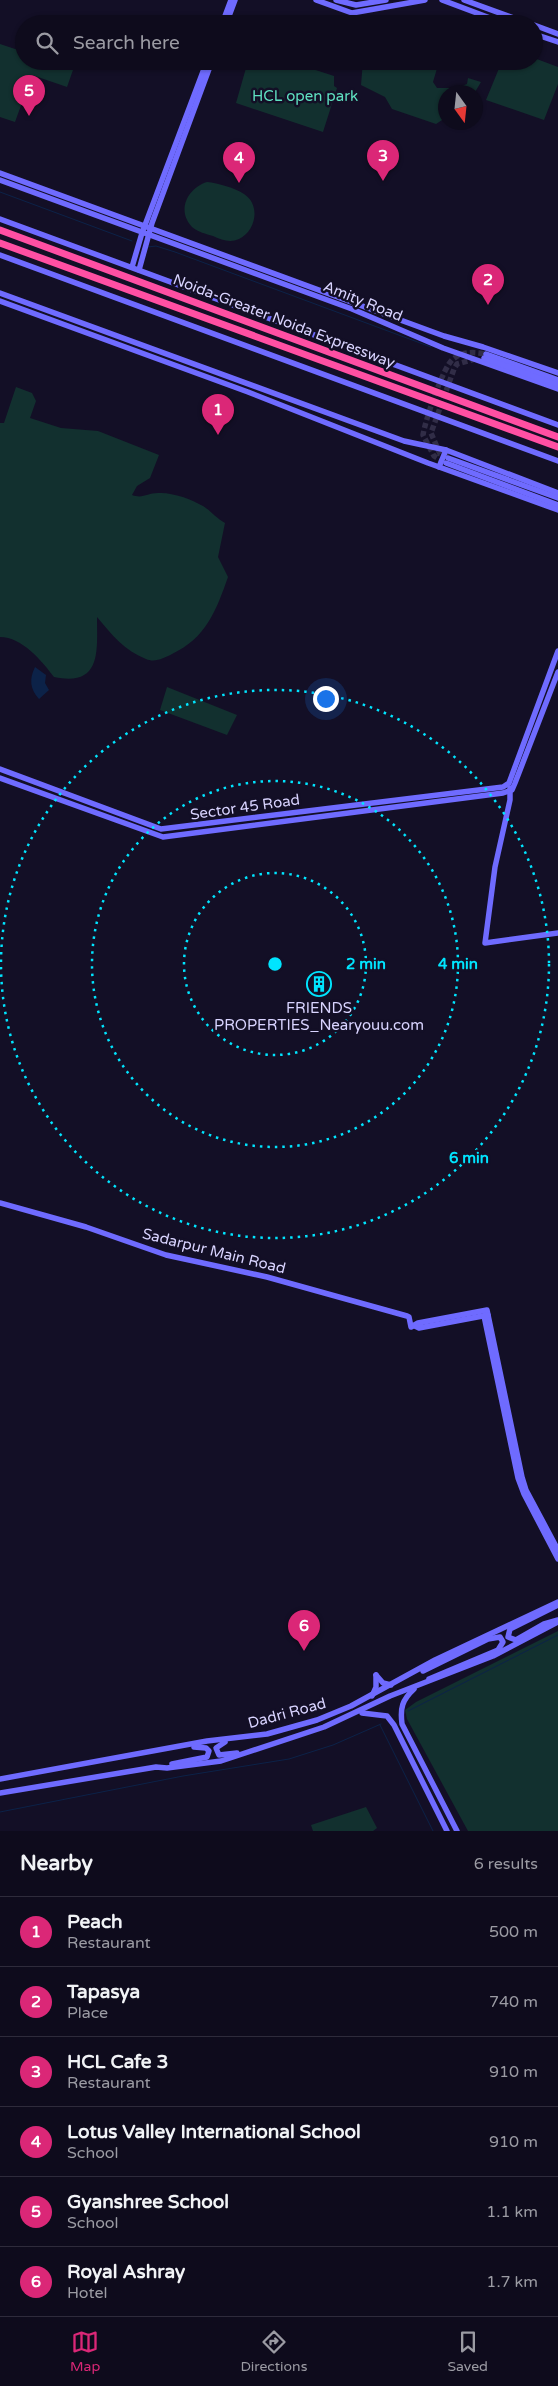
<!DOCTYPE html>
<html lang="en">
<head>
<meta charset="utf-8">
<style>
	body { margin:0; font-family:"Varela Round",sans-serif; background:#1c1929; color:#f1f3f6 }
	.compass { position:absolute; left:438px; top:85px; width:45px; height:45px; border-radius:50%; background:#0e0b1c; box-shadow:0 1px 4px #0004; rotate:165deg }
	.you { position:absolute; left:325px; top:698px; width:18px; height:18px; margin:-12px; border:4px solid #fff; border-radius:50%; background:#1a73e8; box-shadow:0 0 0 8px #1a73e833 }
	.badge { display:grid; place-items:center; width:32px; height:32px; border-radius:50%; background:#db2777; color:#fff; font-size:16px; font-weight:700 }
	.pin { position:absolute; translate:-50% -41px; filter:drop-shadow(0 1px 2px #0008) }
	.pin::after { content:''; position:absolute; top:26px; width:18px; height:15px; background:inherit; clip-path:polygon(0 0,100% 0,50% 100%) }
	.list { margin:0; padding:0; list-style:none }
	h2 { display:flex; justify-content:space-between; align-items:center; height:65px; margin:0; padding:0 20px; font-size:21px }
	h2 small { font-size:16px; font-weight:400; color:#9b9ba3 }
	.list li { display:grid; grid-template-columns:32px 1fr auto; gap:15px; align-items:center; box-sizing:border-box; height:70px; padding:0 20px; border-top:1px solid #2e2b3b }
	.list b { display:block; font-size:19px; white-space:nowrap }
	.list p { margin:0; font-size:16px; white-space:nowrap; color:#9b9ba3 }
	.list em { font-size:16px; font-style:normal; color:#9b9ba3 }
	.icon { flex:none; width:28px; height:28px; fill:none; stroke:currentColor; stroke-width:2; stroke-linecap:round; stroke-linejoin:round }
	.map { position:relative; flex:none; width:558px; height:1831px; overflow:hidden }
	.search { position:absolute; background:#0e0b1c; box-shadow:0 1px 4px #0004; left:15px; right:15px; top:15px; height:55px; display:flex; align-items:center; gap:12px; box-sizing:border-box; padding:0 18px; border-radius:28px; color:#9b9ba3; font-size:19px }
	.sheet { height:485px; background:#0e0b1c }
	nav { display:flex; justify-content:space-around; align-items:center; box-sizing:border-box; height:70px; border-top:1px solid #2e2b3b; background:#0e0b1c; font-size:14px; color:#9b9ba3 }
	nav a { display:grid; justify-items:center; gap:2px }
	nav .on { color:#db2777 }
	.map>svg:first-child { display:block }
	.green { fill:#12302f }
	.water { fill:#0c2248 }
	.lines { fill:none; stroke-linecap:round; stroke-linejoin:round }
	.stream { stroke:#0c2248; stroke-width:1 }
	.secondary-tunnel { stroke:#312d47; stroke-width:5.5; stroke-dasharray:5.5 3; stroke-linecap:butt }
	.secondary { stroke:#6f6bff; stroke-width:5.5 }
	.highway { stroke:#ff4fa3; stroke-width:7 }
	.ring { fill:none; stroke:#00e5ff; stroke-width:2.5; stroke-dasharray:2.5 5 }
	.labels { text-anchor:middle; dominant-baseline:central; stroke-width:5; stroke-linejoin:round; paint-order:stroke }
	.park-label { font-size:15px; fill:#5fe0c0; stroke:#130f26 }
	.street-label { font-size:15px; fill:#d9d4ff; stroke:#130f26 }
	.poi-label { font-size:15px; fill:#d9d4ff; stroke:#130f26 }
	.centre { fill:#00e5ff; stroke:#130f26; stroke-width:2.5 }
	.ring-label { font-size:15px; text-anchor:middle; font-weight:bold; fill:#00e5ff; stroke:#130f26; stroke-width:5; stroke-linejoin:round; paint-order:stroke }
</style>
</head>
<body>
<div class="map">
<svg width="558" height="1831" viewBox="0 0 558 1831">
	<rect width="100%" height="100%" fill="#130f26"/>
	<!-- green -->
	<g class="green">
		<path d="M 0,44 L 24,52 L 24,61 L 50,61 L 73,70 L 67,87 L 32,75 L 15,122 L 0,117 Z"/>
		<path d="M 534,58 L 558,67 L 558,84 L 544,120 L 486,100 L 502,61 L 534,61 Z"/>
		<path d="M 248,61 L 288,61 L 334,76 L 334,86 L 337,88 L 323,132 L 236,103 Z"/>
		<path d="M 363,61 L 432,61 L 438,65 L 433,82 L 437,88 L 456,88 L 467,84 L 468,78 L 481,82 L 475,92 L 446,92 L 445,118 L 436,124 L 392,109 L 385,97 L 361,85 Z"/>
		<path d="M 207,182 C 218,183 235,188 244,194 C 261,205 256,231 239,239 C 230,243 222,240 213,236 C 206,234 198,232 192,227 C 176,210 188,188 207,182 Z"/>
		<path d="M 16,387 L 32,393 L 36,401 L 30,418 L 61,428 L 98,431 L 159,455 L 150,478 L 137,486 L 132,495 C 143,499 147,493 158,493 C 172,492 191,499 203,506 C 211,511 216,518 225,523 L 218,557 L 228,577 C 216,611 206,638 172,654 C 164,658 155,663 146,659 C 125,651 111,634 97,617 C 97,651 102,687 54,677 C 42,661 22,637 0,637 L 0,423 L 4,423 Z"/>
		<path d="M 167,687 L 237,715 L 227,735 L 160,710 Z"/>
		<path d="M 558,1631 L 558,1831 L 468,1831 L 407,1719 L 405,1710 L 416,1702 Z"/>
		<path d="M 366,1807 L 377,1828 L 373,1831 L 313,1831 L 311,1825 Z"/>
	</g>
	<!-- water -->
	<path class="water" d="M 35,667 L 46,675 L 45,683 L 49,690 L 39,699 C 30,689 29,679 35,667 Z"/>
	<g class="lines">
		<!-- stream -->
		<g class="stream">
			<path d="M 0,192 L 132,241"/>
			<path d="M 148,247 L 156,246 L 175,252 L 431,347"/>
			<path d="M 408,1711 L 558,1635"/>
			<path d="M 380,1725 L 433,1831"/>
			<path d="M 0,1812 L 183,1776 L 289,1759 L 333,1745 L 381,1724"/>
		</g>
		<!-- secondary-tunnel -->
		<g class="secondary-tunnel">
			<path d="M 448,457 L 440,454 L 431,433 L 454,369 L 457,364 L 475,359"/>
			<path d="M 444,462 L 434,456 L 423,435 C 425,421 443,367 453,359 C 463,351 474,352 486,354"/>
		</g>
		<!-- secondary -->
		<g class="secondary">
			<path d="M 316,0 L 352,13 L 425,0"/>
			<path d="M 336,0 L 356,5 L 386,0"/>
			<path d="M 442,0 L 506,24"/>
			<path d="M 464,0 L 530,24"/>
			<path d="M 222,24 L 231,0"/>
			<path d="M 226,24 L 235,0"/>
			<path d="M 534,25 L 558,34"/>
			<path d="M 534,34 L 558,42"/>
			<path d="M 0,173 L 444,336 L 483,347 L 558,373"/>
			<path d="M 0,180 L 352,309 L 443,348 L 558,389"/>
			<path d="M 0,219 L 558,425"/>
			<path d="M 0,255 L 558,461"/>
			<path d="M 132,267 L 142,233 L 207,61"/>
			<path d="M 139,270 L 152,223 L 212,61"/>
			<path d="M 0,293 L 404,441 L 446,450 L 558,493"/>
			<path d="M 0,301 L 248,392 L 428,463 L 558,510"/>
			<path d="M 486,354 L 558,380"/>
			<path d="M 484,358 L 558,385"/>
			<path d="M 448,458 L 558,498"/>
			<path d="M 446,463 L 558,505"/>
			<path d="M 439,467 L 446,450"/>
			<path d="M 0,769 L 161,829 L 503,787 L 509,783 L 558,651"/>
			<path d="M 0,778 L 163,837 L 503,793 L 512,790 L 515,783 L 558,672"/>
			<path d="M 510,788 L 510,800 L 495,867 L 485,943 L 558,933"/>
			<path d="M 0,1203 L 86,1227 L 166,1255 L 267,1277 L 407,1316 L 409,1317 L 411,1327 L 418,1323 L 487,1310 L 522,1477 L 526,1490 L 558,1550"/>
			<path d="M 484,1316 L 518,1478 L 524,1494 L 558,1559"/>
			<path d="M 415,1326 L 419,1328 L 488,1315"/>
			<path d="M 556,1606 L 510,1629 L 508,1637 L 516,1640 L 544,1624 L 558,1620"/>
			<path d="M 423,1671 L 488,1639 L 500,1637 L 503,1642 L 498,1650 L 429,1679"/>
			<path d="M 376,1675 L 383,1683 L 391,1685"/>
			<path d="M 414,1689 C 402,1700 400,1708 402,1724 L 457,1831"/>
			<path d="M 372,1696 L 376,1687 L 376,1675"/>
			<path d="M 362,1713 L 387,1716 L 394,1725 L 447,1831"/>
			<path d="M 225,1742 L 216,1748 L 219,1755 L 237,1753"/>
			<path d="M 172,1764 L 207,1757 L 209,1751 L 206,1748 L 194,1747"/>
			<path d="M 0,1779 L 207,1741 L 267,1734 L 317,1720 L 351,1706 L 435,1660 L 558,1602"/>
			<path d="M 0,1793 L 156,1767 L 167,1768 L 221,1761 L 324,1727 L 390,1696 L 493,1656 L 558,1622"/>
		</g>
		<!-- highway -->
		<g class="highway">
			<path d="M 0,230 L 558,437"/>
			<path d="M 0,243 L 558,447"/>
		</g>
	</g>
	<!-- distance rings -->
	<g class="ring">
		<circle cx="275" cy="964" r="91"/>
		<circle cx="275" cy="964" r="183"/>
		<circle cx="275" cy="964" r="274"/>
	</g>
	<!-- icons -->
	<defs>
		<symbol id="building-ring" viewBox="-11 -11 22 22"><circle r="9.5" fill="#130f26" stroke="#00e5ff" stroke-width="1.5"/><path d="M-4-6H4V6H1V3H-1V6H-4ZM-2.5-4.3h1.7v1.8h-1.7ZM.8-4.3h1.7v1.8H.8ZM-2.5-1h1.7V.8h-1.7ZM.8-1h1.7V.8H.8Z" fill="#00e5ff"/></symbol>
	</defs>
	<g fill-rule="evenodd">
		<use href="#building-ring" x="305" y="970" width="28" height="28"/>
	</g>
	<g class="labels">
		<!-- park labels -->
		<g class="park-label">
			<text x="305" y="96">HCL open park</text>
		</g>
		<!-- street labels -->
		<g class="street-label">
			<text transform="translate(363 301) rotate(22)">Amity Road</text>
			<text transform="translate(284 321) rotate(21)">Noida-Greater Noida Expressway</text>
			<text transform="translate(245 807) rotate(-8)">Sector 45 Road</text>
			<text transform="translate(214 1251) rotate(14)">Sadarpur Main Road</text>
			<text transform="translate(287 1713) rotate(-15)">Dadri Road</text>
		</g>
		<!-- poi labels -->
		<g class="poi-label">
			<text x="319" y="1008">FRIENDS<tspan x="319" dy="17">PROPERTIES_Nearyouu.com</tspan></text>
		</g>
	</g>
	<circle cx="275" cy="964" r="8" class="centre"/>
	<g class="ring-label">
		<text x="366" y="969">2 min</text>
		<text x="458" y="969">4 min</text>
		<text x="469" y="1163">6 min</text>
	</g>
</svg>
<svg class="compass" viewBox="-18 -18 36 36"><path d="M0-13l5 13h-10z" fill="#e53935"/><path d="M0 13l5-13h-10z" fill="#9b9ba3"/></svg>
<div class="you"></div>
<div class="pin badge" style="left:218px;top:435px">1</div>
<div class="pin badge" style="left:488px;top:305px">2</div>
<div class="pin badge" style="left:383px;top:181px">3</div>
<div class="pin badge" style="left:239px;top:183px">4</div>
<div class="pin badge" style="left:29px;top:116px">5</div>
<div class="pin badge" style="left:304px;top:1651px">6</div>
<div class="search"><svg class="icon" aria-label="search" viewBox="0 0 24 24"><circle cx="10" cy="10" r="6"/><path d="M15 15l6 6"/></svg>Search here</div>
</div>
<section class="sheet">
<h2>Nearby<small>6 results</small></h2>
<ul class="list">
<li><span class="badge">1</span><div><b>Peach</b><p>Restaurant</p></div><em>500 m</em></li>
<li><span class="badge">2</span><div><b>Tapasya</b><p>Place</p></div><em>740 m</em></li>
<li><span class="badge">3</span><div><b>HCL Cafe 3</b><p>Restaurant</p></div><em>910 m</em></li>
<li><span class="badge">4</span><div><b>Lotus Valley International School</b><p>School</p></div><em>910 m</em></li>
<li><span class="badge">5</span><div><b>Gyanshree School</b><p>School</p></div><em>1.1 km</em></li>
<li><span class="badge">6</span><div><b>Royal Ashray</b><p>Hotel</p></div><em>1.7 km</em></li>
</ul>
</section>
<nav>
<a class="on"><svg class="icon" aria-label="map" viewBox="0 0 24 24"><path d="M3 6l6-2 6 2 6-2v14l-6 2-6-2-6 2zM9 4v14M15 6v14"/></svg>Map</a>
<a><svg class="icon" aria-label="directions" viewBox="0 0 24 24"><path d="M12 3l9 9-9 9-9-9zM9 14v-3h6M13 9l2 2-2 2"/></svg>Directions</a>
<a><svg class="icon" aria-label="saved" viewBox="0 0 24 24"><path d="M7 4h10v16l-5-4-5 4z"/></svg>Saved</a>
</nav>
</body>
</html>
